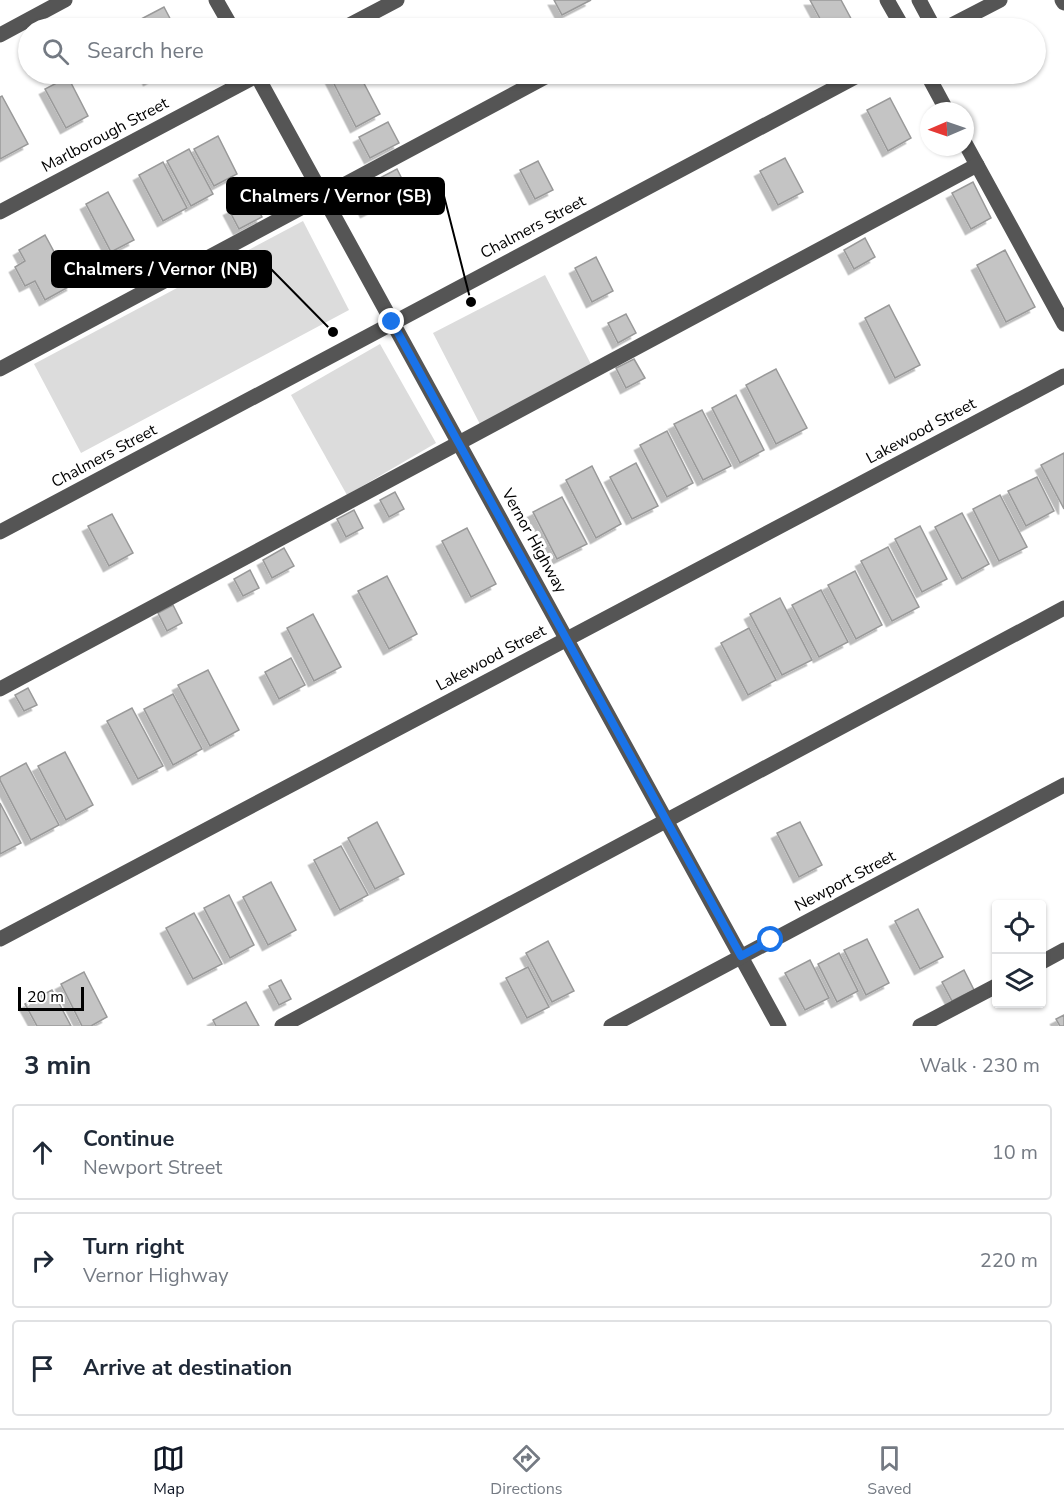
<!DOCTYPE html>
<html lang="en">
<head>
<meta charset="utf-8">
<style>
	body { margin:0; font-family:"Nunito Sans",sans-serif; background:#f2f2f3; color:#1f2937 }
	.controls { position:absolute; right:18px; bottom:18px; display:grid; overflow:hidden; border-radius:6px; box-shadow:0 2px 4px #0004 }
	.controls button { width:54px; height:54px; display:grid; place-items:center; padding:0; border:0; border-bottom:2px solid #e0e1e3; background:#fff; color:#1f2937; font:30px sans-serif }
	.compass { position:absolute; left:920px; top:102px; width:54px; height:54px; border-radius:50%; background:#fff; box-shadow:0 2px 4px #0004; rotate:268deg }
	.scale { position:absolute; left:18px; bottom:15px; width:66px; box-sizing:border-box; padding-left:6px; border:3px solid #000; border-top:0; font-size:16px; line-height:21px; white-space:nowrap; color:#000; -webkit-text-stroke:4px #fff; paint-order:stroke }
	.stop { position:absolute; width:18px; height:18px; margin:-14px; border:4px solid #1a73e8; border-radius:50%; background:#fff }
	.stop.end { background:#1a73e8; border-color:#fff; box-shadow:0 2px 6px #0008 }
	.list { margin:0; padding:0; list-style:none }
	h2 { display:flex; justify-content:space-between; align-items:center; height:78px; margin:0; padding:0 24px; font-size:26px }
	h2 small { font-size:20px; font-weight:400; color:#747a83 }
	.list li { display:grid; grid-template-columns:39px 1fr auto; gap:18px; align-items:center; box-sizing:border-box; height:96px; margin:0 12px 12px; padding:0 12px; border:2px solid #e0e1e3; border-radius:6px }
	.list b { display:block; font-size:22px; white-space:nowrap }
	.list p { margin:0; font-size:20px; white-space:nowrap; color:#747a83 }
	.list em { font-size:20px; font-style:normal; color:#747a83 }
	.icon { flex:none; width:33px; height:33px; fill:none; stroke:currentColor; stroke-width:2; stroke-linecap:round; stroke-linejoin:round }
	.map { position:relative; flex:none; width:1064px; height:1026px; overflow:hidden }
	.search { position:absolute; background:#fff; box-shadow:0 2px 4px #0004; left:18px; right:18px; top:18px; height:66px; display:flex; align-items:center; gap:15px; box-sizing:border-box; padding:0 21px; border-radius:33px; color:#747a83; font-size:22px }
	.sheet { height:402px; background:#fff }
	nav { display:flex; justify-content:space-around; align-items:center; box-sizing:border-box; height:84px; border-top:2px solid #e0e1e3; background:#fff; font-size:16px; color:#747a83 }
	nav a { display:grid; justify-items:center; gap:3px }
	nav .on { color:#111827 }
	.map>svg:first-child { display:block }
	.green { fill:#dcdcdc }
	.building { fill:#c4c4c4; stroke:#999; stroke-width:1.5; filter:url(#shadow) }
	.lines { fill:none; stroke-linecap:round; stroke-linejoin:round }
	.minor { stroke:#555; stroke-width:15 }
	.route { stroke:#1a73e8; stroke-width:8 }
	.labels { text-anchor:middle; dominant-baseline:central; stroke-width:6; stroke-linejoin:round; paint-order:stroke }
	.street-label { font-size:16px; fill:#000; stroke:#fff }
	.leader { fill:none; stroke:#000; stroke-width:2 }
	.callout-dot { fill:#000; stroke:#fff; stroke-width:2 }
	.callout { fill:#000; stroke:#000; stroke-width:2 }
	.callout-label { font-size:18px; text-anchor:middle; font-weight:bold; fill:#fff }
</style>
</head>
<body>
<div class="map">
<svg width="1064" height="1026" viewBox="0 0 1064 1026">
	<defs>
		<filter id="shadow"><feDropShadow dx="-5.5" dy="5.5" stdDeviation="0" flood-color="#0004"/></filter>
	</defs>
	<rect width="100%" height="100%" fill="#fff"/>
	<!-- green -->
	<g class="green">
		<path d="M 303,221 L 349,310 L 81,453 L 34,364 Z"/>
		<path d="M 545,275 L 595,372 L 483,430 L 433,333 Z"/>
		<path d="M 380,344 L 436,443 L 347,495 L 291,395 Z"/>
	</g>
	<!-- building -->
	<g class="building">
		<path d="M 554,0 L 591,0 L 562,15 Z"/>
		<path d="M 810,0 L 841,0 L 855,26 L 825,28 Z"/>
		<path d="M 164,7 L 175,28 L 124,28 Z"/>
		<path d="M 780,20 L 785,28 L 764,28 Z"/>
		<path d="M 146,74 L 160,74 L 149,80 Z"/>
		<path d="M 329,74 L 359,74 L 380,114 L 356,127 Z"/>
		<path d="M 68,77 L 88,116 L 66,128 L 45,89 Z"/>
		<path d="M 2,96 L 28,144 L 0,159 L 0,97 Z"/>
		<path d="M 890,98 L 911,138 L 888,151 L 867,110 Z"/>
		<path d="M 388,122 L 399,143 L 370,158 L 359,137 Z"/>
		<path d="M 218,136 L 237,174 L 214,186 L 194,149 Z"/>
		<path d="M 189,149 L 213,194 L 191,206 L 167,161 Z"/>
		<path d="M 785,158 L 803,192 L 778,205 L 760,171 Z"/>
		<path d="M 538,161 L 553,190 L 535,199 L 520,170 Z"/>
		<path d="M 163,162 L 187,208 L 163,221 L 139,175 Z"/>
		<path d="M 397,169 L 408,191 L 366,212 L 355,191 Z"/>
		<path d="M 973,182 L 991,218 L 971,229 L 952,193 Z"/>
		<path d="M 108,192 L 134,240 L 111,252 L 86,204 Z"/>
		<path d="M 252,198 L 262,217 L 239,229 L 229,210 Z"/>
		<path d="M 45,235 L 72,285 L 45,300 L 35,281 L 25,286 L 15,267 L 25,261 L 19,250 Z"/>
		<path d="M 865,238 L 875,257 L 854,269 L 844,250 Z"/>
		<path d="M 1005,250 L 1035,307 L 1006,322 L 977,265 Z"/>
		<path d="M 596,257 L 613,291 L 592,302 L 575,268 Z"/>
		<path d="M 889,305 L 920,365 L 895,378 L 865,318 Z"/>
		<path d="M 626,314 L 636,333 L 618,343 L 608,323 Z"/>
		<path d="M 634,359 L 645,378 L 626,388 L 616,368 Z"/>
		<path d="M 776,369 L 807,428 L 776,444 L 746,385 Z"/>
		<path d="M 736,395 L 764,450 L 740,463 L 712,408 Z"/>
		<path d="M 702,410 L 731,466 L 703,480 L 674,424 Z"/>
		<path d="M 667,431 L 693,483 L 667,497 L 640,445 Z"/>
		<path d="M 1064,453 L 1064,509 L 1041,465 Z"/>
		<path d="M 636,463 L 658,506 L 632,519 L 610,477 Z"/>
		<path d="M 592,466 L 621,524 L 596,538 L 566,480 Z"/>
		<path d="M 1037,477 L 1054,511 L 1026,526 L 1008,491 Z"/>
		<path d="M 395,492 L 404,509 L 389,517 L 380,500 Z"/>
		<path d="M 1000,495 L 1027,547 L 999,561 L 973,509 Z"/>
		<path d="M 562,497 L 587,544 L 557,559 L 533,512 Z"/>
		<path d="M 354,510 L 363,528 L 346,537 L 337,519 Z"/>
		<path d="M 962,513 L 989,564 L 962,579 L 935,527 Z"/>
		<path d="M 112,514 L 133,553 L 109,566 L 88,526 Z"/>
		<path d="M 920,526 L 947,579 L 922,592 L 895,539 Z"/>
		<path d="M 467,528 L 496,584 L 471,597 L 442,541 Z"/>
		<path d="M 888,547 L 919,607 L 892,621 L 861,561 Z"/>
		<path d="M 284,548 L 294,566 L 272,578 L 263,560 Z"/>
		<path d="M 250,570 L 259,588 L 243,596 L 234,579 Z"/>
		<path d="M 855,571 L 882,625 L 856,639 L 828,585 Z"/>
		<path d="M 387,576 L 417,634 L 389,649 L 358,591 Z"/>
		<path d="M 821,590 L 848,642 L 819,657 L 792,605 Z"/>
		<path d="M 780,598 L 812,660 L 782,675 L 750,614 Z"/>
		<path d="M 173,605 L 182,623 L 167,631 L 158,613 Z"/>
		<path d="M 313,614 L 341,667 L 314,681 L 287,628 Z"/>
		<path d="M 749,628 L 776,680 L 748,695 L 721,643 Z"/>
		<path d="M 291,658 L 305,685 L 279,699 L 265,672 Z"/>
		<path d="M 208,670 L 239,730 L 210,746 L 178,685 Z"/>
		<path d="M 28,688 L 37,705 L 24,711 L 15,695 Z"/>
		<path d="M 173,694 L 202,749 L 173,765 L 144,709 Z"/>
		<path d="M 132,708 L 163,766 L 138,779 L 107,721 Z"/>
		<path d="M 65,752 L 93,805 L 66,820 L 38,766 Z"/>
		<path d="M 26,763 L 59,825 L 31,840 L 0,780 L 0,777 Z"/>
		<path d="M 0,803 L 21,843 L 0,854 Z"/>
		<path d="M 377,822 L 404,874 L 375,889 L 348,838 Z"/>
		<path d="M 800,822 L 822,865 L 799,877 L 777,833 Z"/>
		<path d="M 341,846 L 368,895 L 340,910 L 314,860 Z"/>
		<path d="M 271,882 L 296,930 L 268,945 L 243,897 Z"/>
		<path d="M 229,895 L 254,945 L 230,958 L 204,908 Z"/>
		<path d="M 918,909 L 943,957 L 920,969 L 895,921 Z"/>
		<path d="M 194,913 L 222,964 L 193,979 L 166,928 Z"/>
		<path d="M 867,939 L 889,983 L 866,995 L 844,950 Z"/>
		<path d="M 548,941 L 574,991 L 552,1002 L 526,953 Z"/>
		<path d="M 839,953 L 858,991 L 837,1002 L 818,964 Z"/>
		<path d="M 810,960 L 829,998 L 805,1010 L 785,973 Z"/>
		<path d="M 528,967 L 549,1007 L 527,1018 L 506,978 Z"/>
		<path d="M 964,970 L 974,990 L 952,1001 L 942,982 Z"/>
		<path d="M 84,972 L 107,1017 L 91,1026 L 82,1026 L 61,984 Z"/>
		<path d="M 281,980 L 291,999 L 279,1005 L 269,986 Z"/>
		<path d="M 52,990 L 71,1026 L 37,1026 L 25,1004 Z"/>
		<path d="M 246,1002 L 259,1026 L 216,1026 L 213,1020 Z"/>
		<path d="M 1064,1015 L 1064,1026 L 1060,1026 L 1056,1019 Z"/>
	</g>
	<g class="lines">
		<!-- minor -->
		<g class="minor">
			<path d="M 216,0 L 232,28"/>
			<path d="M 887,0 L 903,28"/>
			<path d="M 919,0 L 934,28"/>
			<path d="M 1062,0 L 1064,3"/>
			<path d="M 344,28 L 397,0"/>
			<path d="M 946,28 L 1000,0"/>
			<path d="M 0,35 L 65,0"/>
			<path d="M 256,74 L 779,1026"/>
			<path d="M 927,74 L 947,111"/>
			<path d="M 965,143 L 1064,324"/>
			<path d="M 0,212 L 260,74"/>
			<path d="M 0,369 L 551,74"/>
			<path d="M 0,532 L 861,74"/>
			<path d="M 0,689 L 977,165"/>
			<path d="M 0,939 L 1064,376"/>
			<path d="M 1042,962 L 1064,950"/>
			<path d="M 282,1026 L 1064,608"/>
			<path d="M 611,1026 L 1064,785"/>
			<path d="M 920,1026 L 996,986"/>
		</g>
	</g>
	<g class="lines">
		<!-- route -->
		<path class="route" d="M 392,322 L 741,956 L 771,940"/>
	</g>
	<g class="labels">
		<!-- street labels -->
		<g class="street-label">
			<text transform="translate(105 135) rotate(-28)">Marlborough Street</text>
			<text transform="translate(533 227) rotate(-28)">Chalmers Street</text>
			<text transform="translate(921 431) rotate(-28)">Lakewood Street</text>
			<text transform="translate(104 456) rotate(-28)">Chalmers Street</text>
			<text transform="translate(534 541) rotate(61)">Vernor Highway</text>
			<text transform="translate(491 658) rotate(-28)">Lakewood Street</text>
			<text transform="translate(845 881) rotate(-28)">Newport Street</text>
		</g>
	</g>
	<!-- callouts -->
	<path class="leader" d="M471 302L444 196M333 332L271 269"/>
	<g class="callout-dot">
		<circle cx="471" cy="302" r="6"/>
		<circle cx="333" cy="332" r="6"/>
	</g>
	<g class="callout">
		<rect x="227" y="178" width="217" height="36" rx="6"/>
		<rect x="52" y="251" width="219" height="36" rx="6"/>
	</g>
	<g class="callout-label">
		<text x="336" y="202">Chalmers / Vernor (SB)</text>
		<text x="161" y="275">Chalmers / Vernor (NB)</text>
	</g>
</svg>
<div class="controls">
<button><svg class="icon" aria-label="locate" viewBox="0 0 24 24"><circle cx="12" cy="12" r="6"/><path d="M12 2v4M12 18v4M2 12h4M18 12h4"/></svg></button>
<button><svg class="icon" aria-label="layers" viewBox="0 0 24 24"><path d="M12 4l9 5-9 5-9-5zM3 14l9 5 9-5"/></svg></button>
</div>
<svg class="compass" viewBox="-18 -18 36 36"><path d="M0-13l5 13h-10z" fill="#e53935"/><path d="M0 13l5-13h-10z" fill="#747a83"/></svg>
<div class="scale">20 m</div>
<div class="stop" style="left:771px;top:940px"></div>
<div class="stop end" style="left:392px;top:322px"></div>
<div class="search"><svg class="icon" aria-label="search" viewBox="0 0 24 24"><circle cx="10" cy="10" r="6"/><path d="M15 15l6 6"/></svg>Search here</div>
</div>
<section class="sheet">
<h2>3 min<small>Walk · 230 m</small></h2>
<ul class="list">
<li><svg class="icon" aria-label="ahead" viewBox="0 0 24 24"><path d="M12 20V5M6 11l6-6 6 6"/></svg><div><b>Continue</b><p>Newport Street</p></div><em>10 m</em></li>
<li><svg class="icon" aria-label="right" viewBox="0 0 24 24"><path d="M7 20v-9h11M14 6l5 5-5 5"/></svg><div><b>Turn right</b><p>Vernor Highway</p></div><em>220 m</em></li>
<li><svg class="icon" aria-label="arrive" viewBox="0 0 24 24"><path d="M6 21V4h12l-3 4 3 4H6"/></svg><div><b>Arrive at destination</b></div></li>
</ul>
</section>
<nav>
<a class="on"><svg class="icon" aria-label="map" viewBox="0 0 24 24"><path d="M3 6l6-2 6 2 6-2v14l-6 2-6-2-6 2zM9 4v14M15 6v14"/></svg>Map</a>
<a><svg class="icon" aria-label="directions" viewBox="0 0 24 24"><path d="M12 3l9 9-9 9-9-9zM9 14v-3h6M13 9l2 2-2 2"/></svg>Directions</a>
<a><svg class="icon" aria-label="saved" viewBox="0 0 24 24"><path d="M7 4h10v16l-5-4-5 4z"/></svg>Saved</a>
</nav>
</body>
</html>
